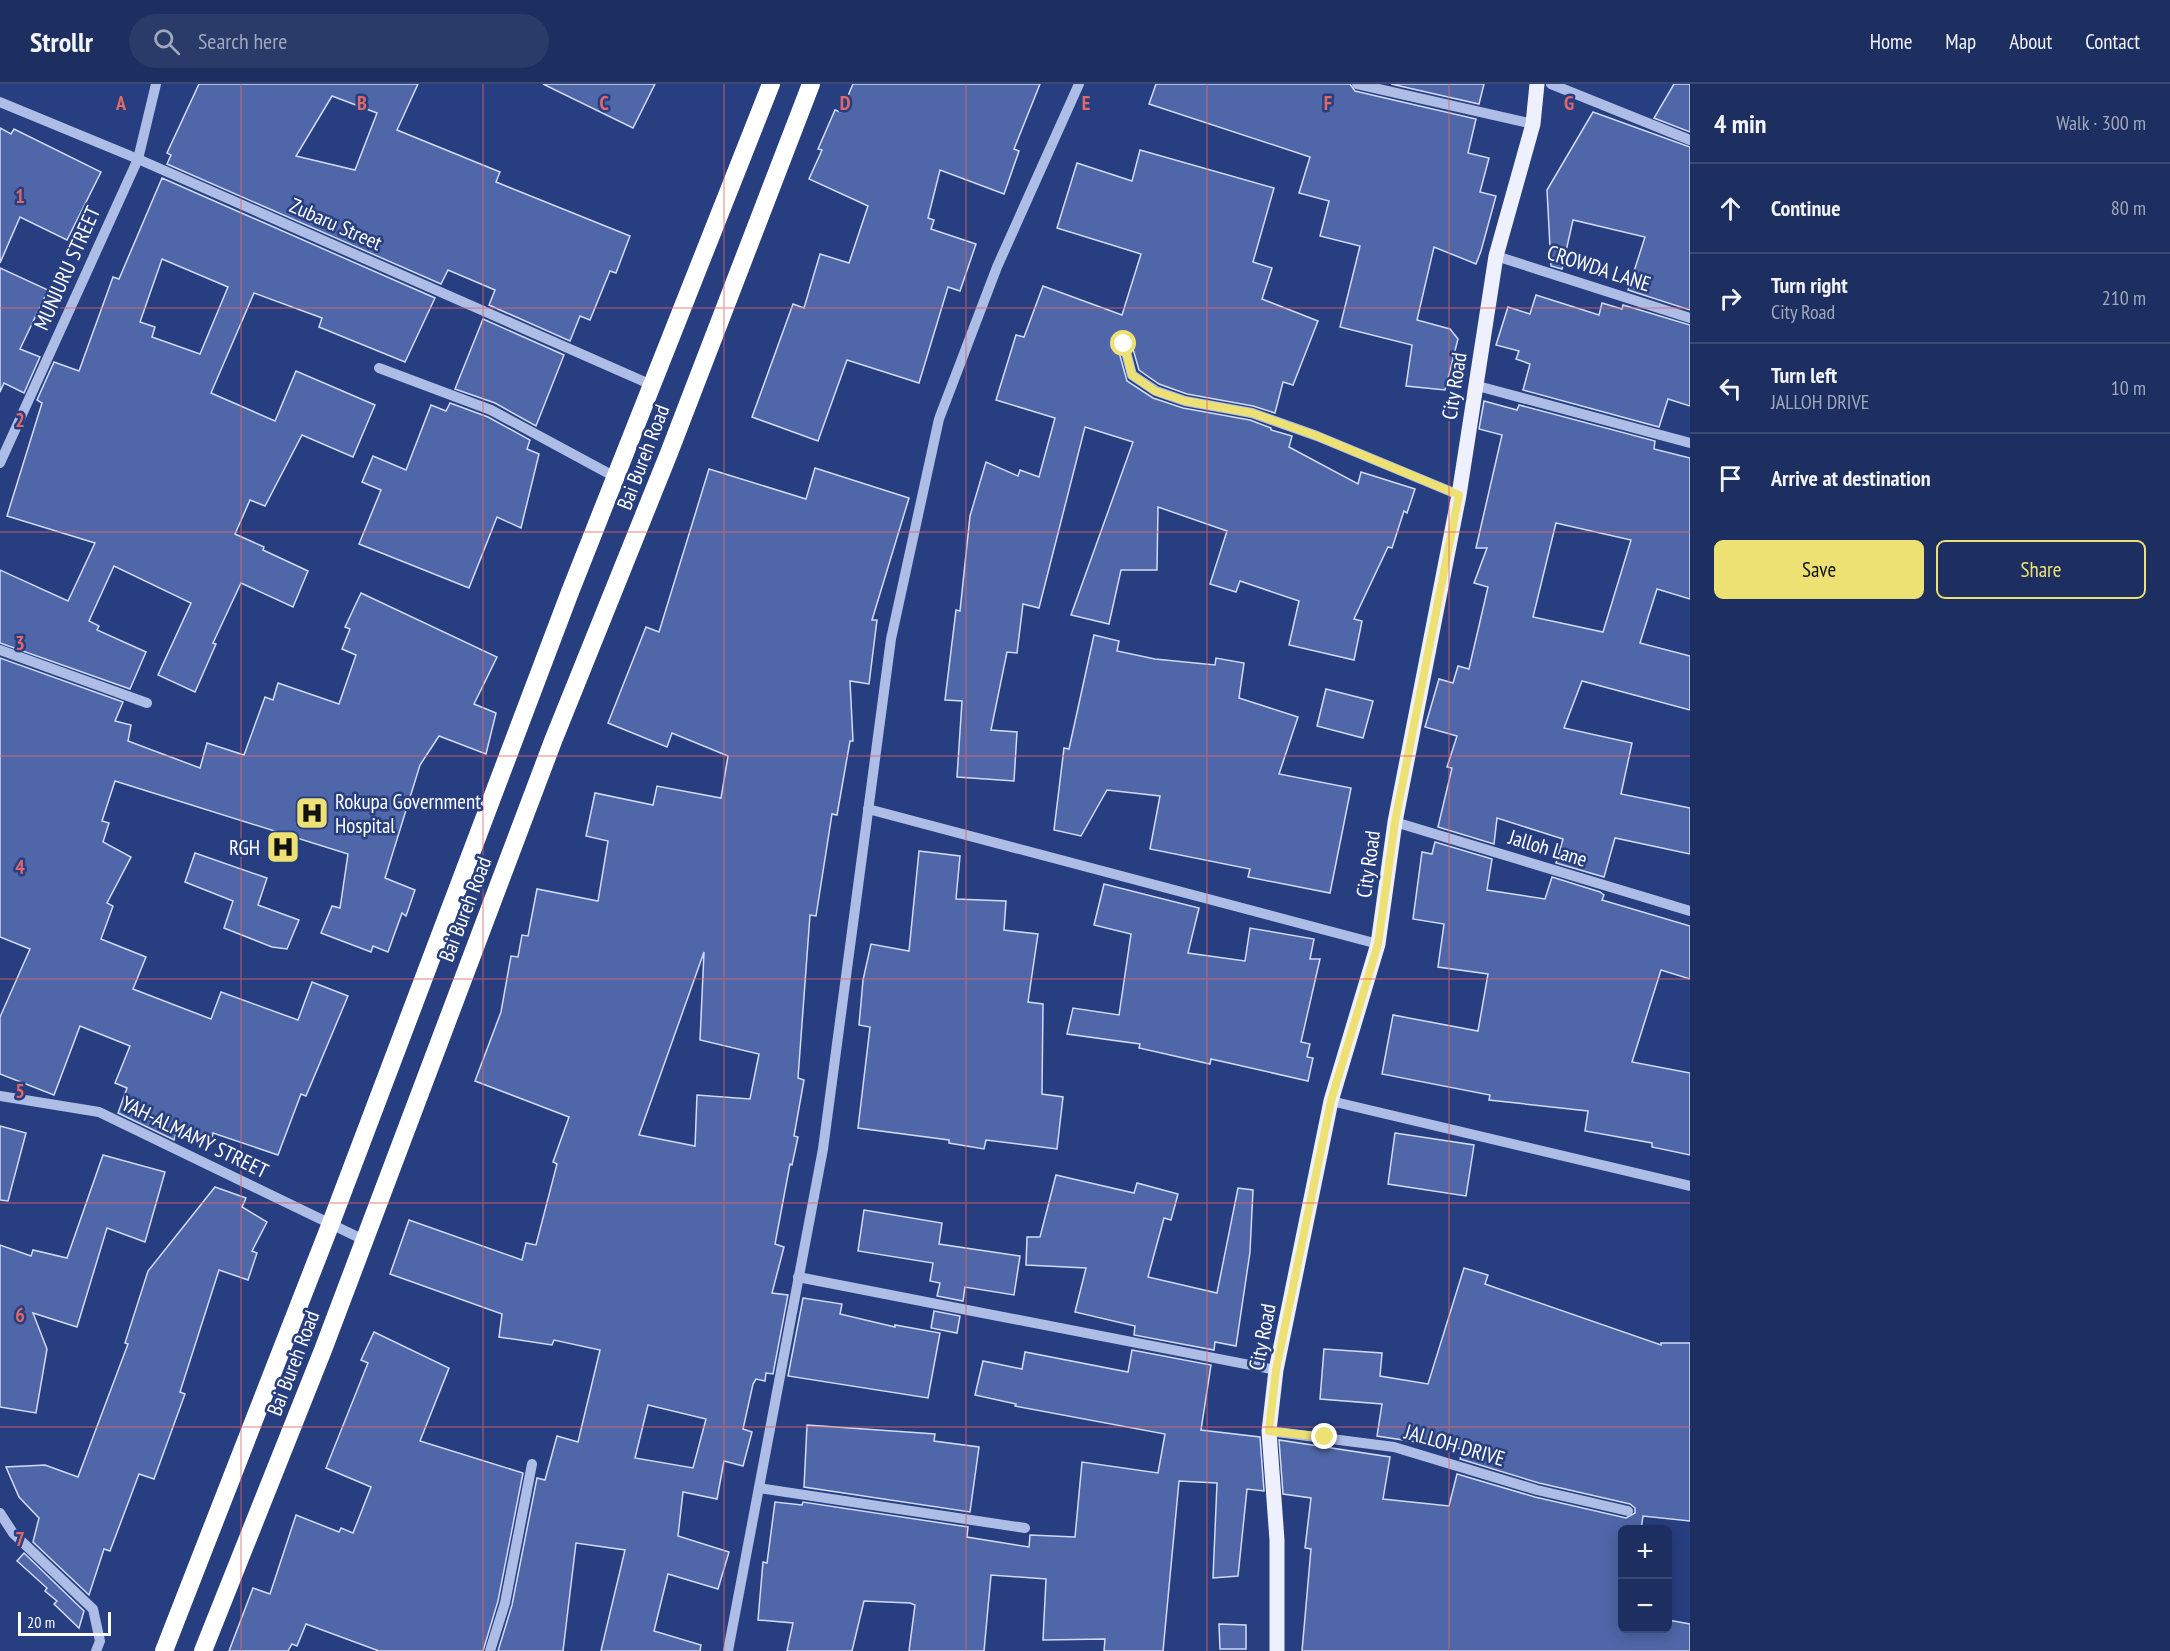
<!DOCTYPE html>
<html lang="en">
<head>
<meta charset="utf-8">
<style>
	body { margin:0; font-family:"PT Sans Narrow",sans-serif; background:#2a3a69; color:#f1f3f6 }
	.controls { position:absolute; right:18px; bottom:18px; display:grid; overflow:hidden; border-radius:9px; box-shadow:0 3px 15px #0003 }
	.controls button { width:54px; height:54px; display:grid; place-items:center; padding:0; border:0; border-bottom:2px solid #3b4a75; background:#1d2e60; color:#f1f3f6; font:30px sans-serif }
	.scale { position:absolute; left:18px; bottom:15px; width:93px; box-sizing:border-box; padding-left:6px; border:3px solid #fff; border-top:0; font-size:16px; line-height:21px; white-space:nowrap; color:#fff; -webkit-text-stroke:4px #273e80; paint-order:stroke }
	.stop { position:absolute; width:18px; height:18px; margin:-14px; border:4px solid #eee173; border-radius:50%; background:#fff }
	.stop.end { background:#eee173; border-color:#fff; box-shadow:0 2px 6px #0008 }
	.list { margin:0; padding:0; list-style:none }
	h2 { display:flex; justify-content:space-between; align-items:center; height:78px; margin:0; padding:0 24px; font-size:26px }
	h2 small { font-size:20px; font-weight:400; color:#a0a8bd }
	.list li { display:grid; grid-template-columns:39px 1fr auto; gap:18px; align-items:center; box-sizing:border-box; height:90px; padding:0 24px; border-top:2px solid #3b4a75 }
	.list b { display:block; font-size:22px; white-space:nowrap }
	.list p { margin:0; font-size:20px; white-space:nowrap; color:#a0a8bd }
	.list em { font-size:20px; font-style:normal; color:#a0a8bd }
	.actions { display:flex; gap:12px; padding:18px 24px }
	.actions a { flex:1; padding:14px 0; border:2px solid #eee173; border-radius:9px; text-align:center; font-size:21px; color:#eee173 }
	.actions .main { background:#eee173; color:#111 }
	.icon { flex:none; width:33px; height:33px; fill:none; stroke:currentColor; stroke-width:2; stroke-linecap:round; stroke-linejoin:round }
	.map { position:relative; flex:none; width:1690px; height:1567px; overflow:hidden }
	header { display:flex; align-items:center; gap:36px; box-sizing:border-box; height:84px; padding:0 30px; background:#1d2e60; border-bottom:2px solid #3b4a75 }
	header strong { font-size:28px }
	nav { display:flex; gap:33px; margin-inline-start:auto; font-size:21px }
	.search { width:420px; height:54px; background:#2a3a69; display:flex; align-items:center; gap:15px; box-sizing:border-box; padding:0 21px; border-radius:33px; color:#a0a8bd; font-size:22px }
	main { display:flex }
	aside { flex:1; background:#1d2e60 }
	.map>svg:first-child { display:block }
	.building { fill:#4f67a8; stroke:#d1dbf5; stroke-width:1.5; fill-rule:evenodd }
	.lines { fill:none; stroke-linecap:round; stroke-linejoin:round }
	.minor { stroke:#aebde6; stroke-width:10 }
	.major { stroke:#eef1fd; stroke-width:15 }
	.highway { stroke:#fff; stroke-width:18 }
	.route { stroke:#eee173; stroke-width:8 }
	.grid { fill:none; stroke:#e26868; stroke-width:1.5; stroke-opacity:0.55 }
	.labels { text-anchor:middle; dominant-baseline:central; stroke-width:5; stroke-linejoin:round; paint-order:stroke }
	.street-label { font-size:21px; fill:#fff; stroke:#273e80 }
	.poi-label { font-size:21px; fill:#fff; stroke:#273e80; text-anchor:start }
	.grid-label { font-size:20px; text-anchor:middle; font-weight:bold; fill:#e26868; stroke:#273e80; stroke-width:5; stroke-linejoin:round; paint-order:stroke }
</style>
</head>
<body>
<header>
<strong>Strollr</strong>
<div class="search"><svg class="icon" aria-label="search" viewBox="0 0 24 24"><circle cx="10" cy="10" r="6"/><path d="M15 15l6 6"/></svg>Search here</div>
<nav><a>Home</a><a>Map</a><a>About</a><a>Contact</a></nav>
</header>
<main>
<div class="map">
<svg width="1690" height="1567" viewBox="0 0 1690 1567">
	<rect width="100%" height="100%" fill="#273e80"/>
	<!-- building -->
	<g class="building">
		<path d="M 199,0 L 418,0 L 397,46 L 500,88 L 496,98 L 630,152 L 616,189 L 610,187 L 590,236 L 580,232 L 570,257 L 489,221 L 495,206 L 448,186 L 441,200 L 167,80 L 171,71 L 167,69 ZM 332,12 L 377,29 L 355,86 L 296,72 Z"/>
		<path d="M 543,0 L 655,0 L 633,44 Z"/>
		<path d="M 853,0 L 1040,0 L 1014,65 L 1019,67 L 1004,110 L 940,86 L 928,134 L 934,136 L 931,145 L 976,160 L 960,207 L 948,203 L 919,299 L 847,276 L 818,357 L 752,333 L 793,220 L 804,224 L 820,170 L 849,179 L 868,122 L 809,95 L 822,66 L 818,65 L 835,26 L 841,28 Z"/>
		<path d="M 1156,0 L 1350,0 L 1355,7 L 1476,35 L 1468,69 L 1489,74 L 1480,108 L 1496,112 L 1481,167 L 1476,180 L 1434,163 L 1417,236 L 1450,245 L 1458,255 L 1445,306 L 1406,302 L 1412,261 L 1340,243 L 1360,162 L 1320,152 L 1329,117 L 1299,109 L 1310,73 L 1149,20 Z"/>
		<path d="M 1391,0 L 1484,0 L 1479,20 Z"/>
		<path d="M 1674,0 L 1690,0 L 1690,48 L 1654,34 Z"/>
		<path d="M 1593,28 L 1690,63 L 1690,226 L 1628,206 L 1645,153 L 1573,136 L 1562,185 L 1551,182 L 1547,106 Z"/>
		<path d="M 0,44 L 11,50 L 14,45 L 101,88 L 67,156 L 20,133 L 0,179 Z"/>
		<path d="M 1140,66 L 1274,104 L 1253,178 L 1272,184 L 1262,215 L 1318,237 L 1293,301 L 1283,298 L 1275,329 L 1253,322 L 1187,310 L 1159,300 L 1139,286 L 1131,258 L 1123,253 L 1118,255 L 1117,261 L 1127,297 L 1153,314 L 1183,324 L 1250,336 L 1271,344 L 1271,346 L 1292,352 L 1289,363 L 1358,400 L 1361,388 L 1415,405 L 1407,429 L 1404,427 L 1392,464 L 1388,463 L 1354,535 L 1362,537 L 1354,576 L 1289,561 L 1299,517 L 1240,497 L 1236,508 L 1210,500 L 1227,447 L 1158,423 L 1157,486 L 1121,486 L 1109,540 L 1071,531 L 1133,358 L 1085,343 L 1039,524 L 1023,520 L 1017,569 L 1007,568 L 991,646 L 1017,648 L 1014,697 L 957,693 L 962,617 L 945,616 L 956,526 L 960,527 L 970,432 L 986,378 L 1018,392 L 1020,386 L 1039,393 L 1055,334 L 996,316 L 1016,251 L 1024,253 L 1043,202 L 1122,231 L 1141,170 L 1057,144 L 1077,79 L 1132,97 Z"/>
		<path d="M 162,94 L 435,214 L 405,278 L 319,243 L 322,234 L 254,209 L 211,309 L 275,337 L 296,287 L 375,321 L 353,373 L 302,351 L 265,422 L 250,416 L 235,450 L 264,463 L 263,466 L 308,487 L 293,523 L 241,499 L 213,559 L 216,560 L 195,608 L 158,591 L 191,519 L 114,482 L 89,537 L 99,542 L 97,546 L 146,568 L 130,605 L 0,559 L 0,486 L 68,517 L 95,459 L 7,432 L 42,319 L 37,316 L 54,278 L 79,287 L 113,193 L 119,195 ZM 162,175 L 228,203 L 200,270 L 152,253 L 155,243 L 140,238 Z"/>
		<path d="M 0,184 L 48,206 L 20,265 L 40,273 L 24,309 L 4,299 L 0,308 Z"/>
		<path d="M 1536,211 L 1599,231 L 1602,219 L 1622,225 L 1623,221 L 1690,241 L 1690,322 L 1668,315 L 1659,343 L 1523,306 L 1530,280 L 1516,275 L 1519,267 L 1496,261 L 1508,223 L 1530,230 Z"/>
		<path d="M 483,235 L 564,271 L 536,342 L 495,319 L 455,305 Z"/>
		<path d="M 1484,317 L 1517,326 L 1519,321 L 1655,357 L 1654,365 L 1690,374 L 1690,515 L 1657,505 L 1640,559 L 1690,572 L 1690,626 L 1582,597 L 1564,644 L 1632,659 L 1621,710 L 1690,724 L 1690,770 L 1615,754 L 1604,793 L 1556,779 L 1563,755 L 1497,734 L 1494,760 L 1438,743 L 1452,684 L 1447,683 L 1457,652 L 1425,643 L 1439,595 L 1453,599 L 1458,582 L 1469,585 L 1488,503 L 1474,499 L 1487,464 L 1476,464 L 1502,351 L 1479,345 ZM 1556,439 L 1631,456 L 1603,548 L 1533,533 Z"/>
		<path d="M 450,319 L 488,333 L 530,356 L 527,365 L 539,370 L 521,444 L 497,433 L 469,504 L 359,460 L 381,406 L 362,398 L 373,372 L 406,386 L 431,321 L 446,327 Z"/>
		<path d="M 815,384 L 909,414 L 872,536 L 877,536 L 869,600 L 850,597 L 853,657 L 850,657 L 837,731 L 832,730 L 816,832 L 810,831 L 798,994 L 804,996 L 794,1052 L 798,1053 L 792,1081 L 790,1080 L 775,1160 L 784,1163 L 772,1209 L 788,1211 L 773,1290 L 766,1289 L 765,1297 L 756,1295 L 753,1300 L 743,1345 L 752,1348 L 743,1382 L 724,1377 L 717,1415 L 683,1408 L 678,1452 L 729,1468 L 718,1505 L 668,1490 L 654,1547 L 701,1561 L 700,1567 L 601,1567 L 625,1466 L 576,1459 L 563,1567 L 498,1567 L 512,1521 L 537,1394 L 545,1396 L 557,1352 L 578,1358 L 600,1266 L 554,1256 L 552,1261 L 499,1253 L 502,1230 L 390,1190 L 409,1136 L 522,1176 L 526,1159 L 536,1161 L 557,1080 L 553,1078 L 569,1033 L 475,997 L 501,928 L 511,872 L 518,873 L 522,851 L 528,852 L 537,805 L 598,817 L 608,757 L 586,752 L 595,709 L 653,721 L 657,702 L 721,714 L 728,672 L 672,649 L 667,663 L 608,639 L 646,543 L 659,548 L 709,385 L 806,415 ZM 704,868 L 700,956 L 759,970 L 750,1015 L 697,1011 L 695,1062 L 639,1051 ZM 648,1321 L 706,1335 L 693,1384 L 635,1374 Z"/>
		<path d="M 361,509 L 497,573 L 474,620 L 496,629 L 486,670 L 439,652 L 420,681 L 385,794 L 415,806 L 406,832 L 402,829 L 388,868 L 373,862 L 371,868 L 321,849 L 332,822 L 340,824 L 348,770 L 115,697 L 102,737 L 109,739 L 103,758 L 131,773 L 107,819 L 113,822 L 101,855 L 146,873 L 133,905 L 211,935 L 221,908 L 298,936 L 312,898 L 348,912 L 306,1012 L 301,1010 L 278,1071 L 213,1049 L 212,1054 L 178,1042 L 174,1056 L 118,1029 L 127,1004 L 115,999 L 130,962 L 80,942 L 54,1011 L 0,990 L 0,933 L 30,865 L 0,853 L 0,574 L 123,618 L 115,637 L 131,641 L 128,657 L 200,684 L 207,659 L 244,671 L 265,613 L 273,616 L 278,599 L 339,620 L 356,571 L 342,565 L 350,545 L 345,543 Z"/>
		<path d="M 1094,551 L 1119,557 L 1117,567 L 1155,575 L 1215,581 L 1216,574 L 1244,579 L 1239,614 L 1298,633 L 1279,690 L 1351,704 L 1330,809 L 1248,793 L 1250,785 L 1150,765 L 1160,712 L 1107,706 L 1081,752 L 1054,746 L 1064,664 L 1069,665 Z"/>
		<path d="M 1326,605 L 1373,617 L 1363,654 L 1317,642 Z"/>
		<path d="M 1435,758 L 1492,775 L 1487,806 L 1545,815 L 1552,793 L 1600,808 L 1604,811 L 1602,816 L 1690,842 L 1690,895 L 1661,886 L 1632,978 L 1690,989 L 1690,1071 L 1652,1063 L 1652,1059 L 1585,1047 L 1588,1027 L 1489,1016 L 1490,1011 L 1382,990 L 1393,931 L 1478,947 L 1488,890 L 1438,883 L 1444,840 L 1413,835 L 1422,768 L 1432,770 Z"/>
		<path d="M 919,767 L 960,772 L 956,815 L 1006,817 L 1004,846 L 1038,850 L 1028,918 L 1043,920 L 1042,1010 L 1063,1013 L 1057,1065 L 986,1056 L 984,1065 L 949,1059 L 949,1056 L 858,1044 L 870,943 L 859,941 L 863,896 L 871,860 L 909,867 Z"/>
		<path d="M 195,769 L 267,794 L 258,821 L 299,836 L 287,865 L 272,863 L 224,844 L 233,817 L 185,798 Z"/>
		<path d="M 1104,800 L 1199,824 L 1188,869 L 1245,877 L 1250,844 L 1314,855 L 1310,875 L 1320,875 L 1301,958 L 1310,960 L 1307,973 L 1313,974 L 1308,997 L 1211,975 L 1210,980 L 1139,964 L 1140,960 L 1067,950 L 1073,924 L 1119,931 L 1131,850 L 1094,841 Z"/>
		<path d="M 0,1042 L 26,1049 L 8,1117 L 0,1116 Z"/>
		<path d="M 1395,1049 L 1474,1061 L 1466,1112 L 1388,1100 Z"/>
		<path d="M 103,1071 L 165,1088 L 145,1158 L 107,1144 L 77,1243 L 33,1229 L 47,1265 L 36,1329 L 0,1323 L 0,1161 L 31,1172 L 33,1166 L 67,1174 Z"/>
		<path d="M 1056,1091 L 1134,1109 L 1137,1099 L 1178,1110 L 1171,1136 L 1164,1134 L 1148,1193 L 1217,1209 L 1238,1104 L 1253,1106 L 1250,1168 L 1236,1262 L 1215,1258 L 1214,1266 L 1134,1251 L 1135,1242 L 1075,1228 L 1086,1184 L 1026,1181 L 1027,1153 L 1040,1153 Z"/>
		<path d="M 215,1103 L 246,1114 L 242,1123 L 267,1138 L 252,1167 L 257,1169 L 248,1196 L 219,1186 L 180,1308 L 185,1310 L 154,1395 L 139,1390 L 110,1467 L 104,1465 L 89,1511 L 33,1458 L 39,1434 L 19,1413 L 6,1383 L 45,1381 L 78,1393 L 128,1260 L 125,1259 L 148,1187 Z"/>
		<path d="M 864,1126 L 942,1139 L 939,1160 L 1020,1172 L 1014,1211 L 965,1203 L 963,1217 L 937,1212 L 940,1199 L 930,1197 L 933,1179 L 858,1167 Z"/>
		<path d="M 1464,1184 L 1488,1191 L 1485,1200 L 1661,1261 L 1661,1259 L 1690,1259 L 1690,1437 L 1643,1432 L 1641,1446 L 1623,1446 L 1623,1545 L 1668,1545 L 1668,1536 L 1690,1540 L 1690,1567 L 1302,1567 L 1311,1465 L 1305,1464 L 1311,1414 L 1283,1410 L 1279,1356 L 1390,1373 L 1383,1415 L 1449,1422 L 1457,1390 L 1535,1413 L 1626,1434 L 1635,1429 L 1635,1424 L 1630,1420 L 1539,1399 L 1460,1375 L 1463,1365 L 1377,1352 L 1382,1320 L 1320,1315 L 1324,1265 L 1382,1269 L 1380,1292 L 1428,1300 Z"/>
		<path d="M 803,1214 L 842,1220 L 840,1230 L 895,1243 L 895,1241 L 940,1249 L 928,1314 L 788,1292 Z"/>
		<path d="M 934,1227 L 960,1232 L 957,1249 L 931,1244 Z"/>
		<path d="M 374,1248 L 449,1284 L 420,1357 L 523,1389 L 498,1517 L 483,1567 L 379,1567 L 306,1540 L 297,1562 L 292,1560 L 288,1567 L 229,1567 L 253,1504 L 270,1510 L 296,1431 L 339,1448 L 341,1444 L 353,1449 L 371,1403 L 326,1384 L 368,1279 L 361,1276 Z"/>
		<path d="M 1132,1266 L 1211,1281 L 1201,1346 L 1260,1353 L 1264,1407 L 1247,1405 L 1238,1492 L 1213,1494 L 1217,1399 L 1179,1397 L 1163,1567 L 1104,1567 L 1105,1555 L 1043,1556 L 1046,1495 L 991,1491 L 984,1567 L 909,1567 L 915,1521 L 910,1519 L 864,1517 L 852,1567 L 787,1567 L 793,1539 L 758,1536 L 763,1478 L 767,1479 L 775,1418 L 802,1421 L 803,1418 L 968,1443 L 967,1453 L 1029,1463 L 1030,1451 L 1075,1453 L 1082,1378 L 1158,1389 L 1165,1350 L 1015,1322 L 1016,1320 L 975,1311 L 983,1277 L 1022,1285 L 1025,1268 L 1128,1288 Z"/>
		<path d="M 807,1341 L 935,1350 L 934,1357 L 979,1363 L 970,1428 L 804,1403 Z"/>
		<path d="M 24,1469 L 84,1527 L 79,1544 L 54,1520 L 57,1517 L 45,1507 L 47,1504 L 17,1477 Z"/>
		<path d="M 1219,1540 L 1246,1541 L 1246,1565 L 1220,1565 Z"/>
	</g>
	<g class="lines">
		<!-- minor -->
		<g class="minor">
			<path d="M 1357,0 L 1533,40"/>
			<path d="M 1551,0 L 1690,56"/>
			<path d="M 0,18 L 138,75 L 654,302"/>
			<path d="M 1496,172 L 1690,234"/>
			<path d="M 1124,260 L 1132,291 L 1156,307 L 1185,317 L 1252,329 L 1317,352 L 1459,411"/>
			<path d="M 379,284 L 491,326 L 617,394"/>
			<path d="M 1474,301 L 1690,359"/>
			<path d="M 0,379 L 138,75 L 156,0"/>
			<path d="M 0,566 L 147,619"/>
			<path d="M 868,725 L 1378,860"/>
			<path d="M 1395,738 L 1690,827"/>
			<path d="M 0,1012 L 99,1028 L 364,1156"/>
			<path d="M 1331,1017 L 1690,1102"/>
			<path d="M 798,1193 L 1276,1286"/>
			<path d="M 1269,1347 L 1394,1363 L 1537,1406 L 1628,1427"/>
			<path d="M 759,1404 L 1025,1444"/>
			<path d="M 0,1429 L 13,1449 L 93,1525 L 100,1557 L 96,1567"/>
			<path d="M 490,1567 L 505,1519 L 532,1380"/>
			<path d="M 728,1567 L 823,1065 L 891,555 L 939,335 L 997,183 L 1079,0"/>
		</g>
		<!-- major -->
		<path class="major" d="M 1277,1567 L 1277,1456 L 1269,1347 L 1276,1286 L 1331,1017 L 1378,860 L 1395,738 L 1459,411 L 1496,172 L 1533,40 L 1537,0"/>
		<!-- highway -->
		<g class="highway">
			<path d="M 164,1567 L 331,1139 L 570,508 L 771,0"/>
			<path d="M 203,1567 L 323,1266 L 553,657 L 669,369 L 811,0"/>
		</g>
	</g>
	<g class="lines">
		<!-- route -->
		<path class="route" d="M 1124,260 L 1132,291 L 1155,307 L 1185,317 L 1252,329 L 1317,352 L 1459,411 L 1395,738 L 1378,860 L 1331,1017 L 1276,1286 L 1269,1347 L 1325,1353"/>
	</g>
	<!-- grid -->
	<path class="grid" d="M 241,0 L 241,1567M 483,0 L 483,1567M 724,0 L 724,1567M 966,0 L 966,1567M 1207,0 L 1207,1567M 1449,0 L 1449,1567M 0,224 L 1690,224M 0,448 L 1690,448M 0,672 L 1690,672M 0,895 L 1690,895M 0,1119 L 1690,1119M 0,1343 L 1690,1343"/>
	<!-- icons -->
	<defs>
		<symbol id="hospital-square" viewBox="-11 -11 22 22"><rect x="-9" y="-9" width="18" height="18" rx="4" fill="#eee173" stroke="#273e80"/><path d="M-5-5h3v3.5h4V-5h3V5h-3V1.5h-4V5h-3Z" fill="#111"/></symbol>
	</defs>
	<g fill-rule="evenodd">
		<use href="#hospital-square" x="293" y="710" width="38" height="38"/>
		<use href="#hospital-square" x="264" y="744" width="38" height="38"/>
	</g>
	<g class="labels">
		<!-- street labels -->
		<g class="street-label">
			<text transform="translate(336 140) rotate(24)">Zubaru Street</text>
			<text transform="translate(67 184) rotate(-66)">MUNJURU STREET</text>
			<text transform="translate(1599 184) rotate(18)">CROWDA LANE</text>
			<text transform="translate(1454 302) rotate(-81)">City Road</text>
			<text transform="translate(643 373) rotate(-69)">Bai Bureh Road</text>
			<text transform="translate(1548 764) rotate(17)">Jalloh Lane</text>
			<text transform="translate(1368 780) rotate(-82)">City Road</text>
			<text transform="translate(465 825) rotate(-69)">Bai Bureh Road</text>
			<text transform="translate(195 1053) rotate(26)">YAH-ALMAMY STREET</text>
			<text transform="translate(1262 1253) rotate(-79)">City Road</text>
			<text transform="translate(293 1279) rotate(-69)">Bai Bureh Road</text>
			<text transform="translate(1455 1361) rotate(16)">JALLOH DRIVE</text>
		</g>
		<!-- poi labels -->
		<g class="poi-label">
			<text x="335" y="717">Rokupa Government<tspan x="335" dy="24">Hospital</tspan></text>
			<text x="260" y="763" text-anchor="end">RGH</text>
		</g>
	</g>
	<g class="grid-label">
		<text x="121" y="26">A</text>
		<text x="362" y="26">B</text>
		<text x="604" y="26">C</text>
		<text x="845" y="26">D</text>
		<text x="1086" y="26">E</text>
		<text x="1328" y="26">F</text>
		<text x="1569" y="26">G</text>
		<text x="20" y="119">1</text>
		<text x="20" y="343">2</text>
		<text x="20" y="566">3</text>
		<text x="20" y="790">4</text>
		<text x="20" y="1014">5</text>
		<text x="20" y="1238">6</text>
		<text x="20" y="1462">7</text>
	</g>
</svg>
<div class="controls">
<button>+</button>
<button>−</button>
</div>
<div class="scale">20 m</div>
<div class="stop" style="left:1124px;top:260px"></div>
<div class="stop end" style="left:1325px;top:1353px"></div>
</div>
<aside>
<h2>4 min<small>Walk · 300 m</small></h2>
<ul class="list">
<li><svg class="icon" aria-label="ahead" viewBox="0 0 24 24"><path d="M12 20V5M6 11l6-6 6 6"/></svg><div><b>Continue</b></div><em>80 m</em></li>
<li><svg class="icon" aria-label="right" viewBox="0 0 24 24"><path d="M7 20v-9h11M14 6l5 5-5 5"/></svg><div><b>Turn right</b><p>City Road</p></div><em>210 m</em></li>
<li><svg class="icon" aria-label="left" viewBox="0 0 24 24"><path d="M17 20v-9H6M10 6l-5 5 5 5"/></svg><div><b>Turn left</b><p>JALLOH DRIVE</p></div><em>10 m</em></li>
<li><svg class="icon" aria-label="arrive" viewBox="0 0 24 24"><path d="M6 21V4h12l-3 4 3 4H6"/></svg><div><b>Arrive at destination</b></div></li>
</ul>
<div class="actions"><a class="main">Save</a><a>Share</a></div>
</aside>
</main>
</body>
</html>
